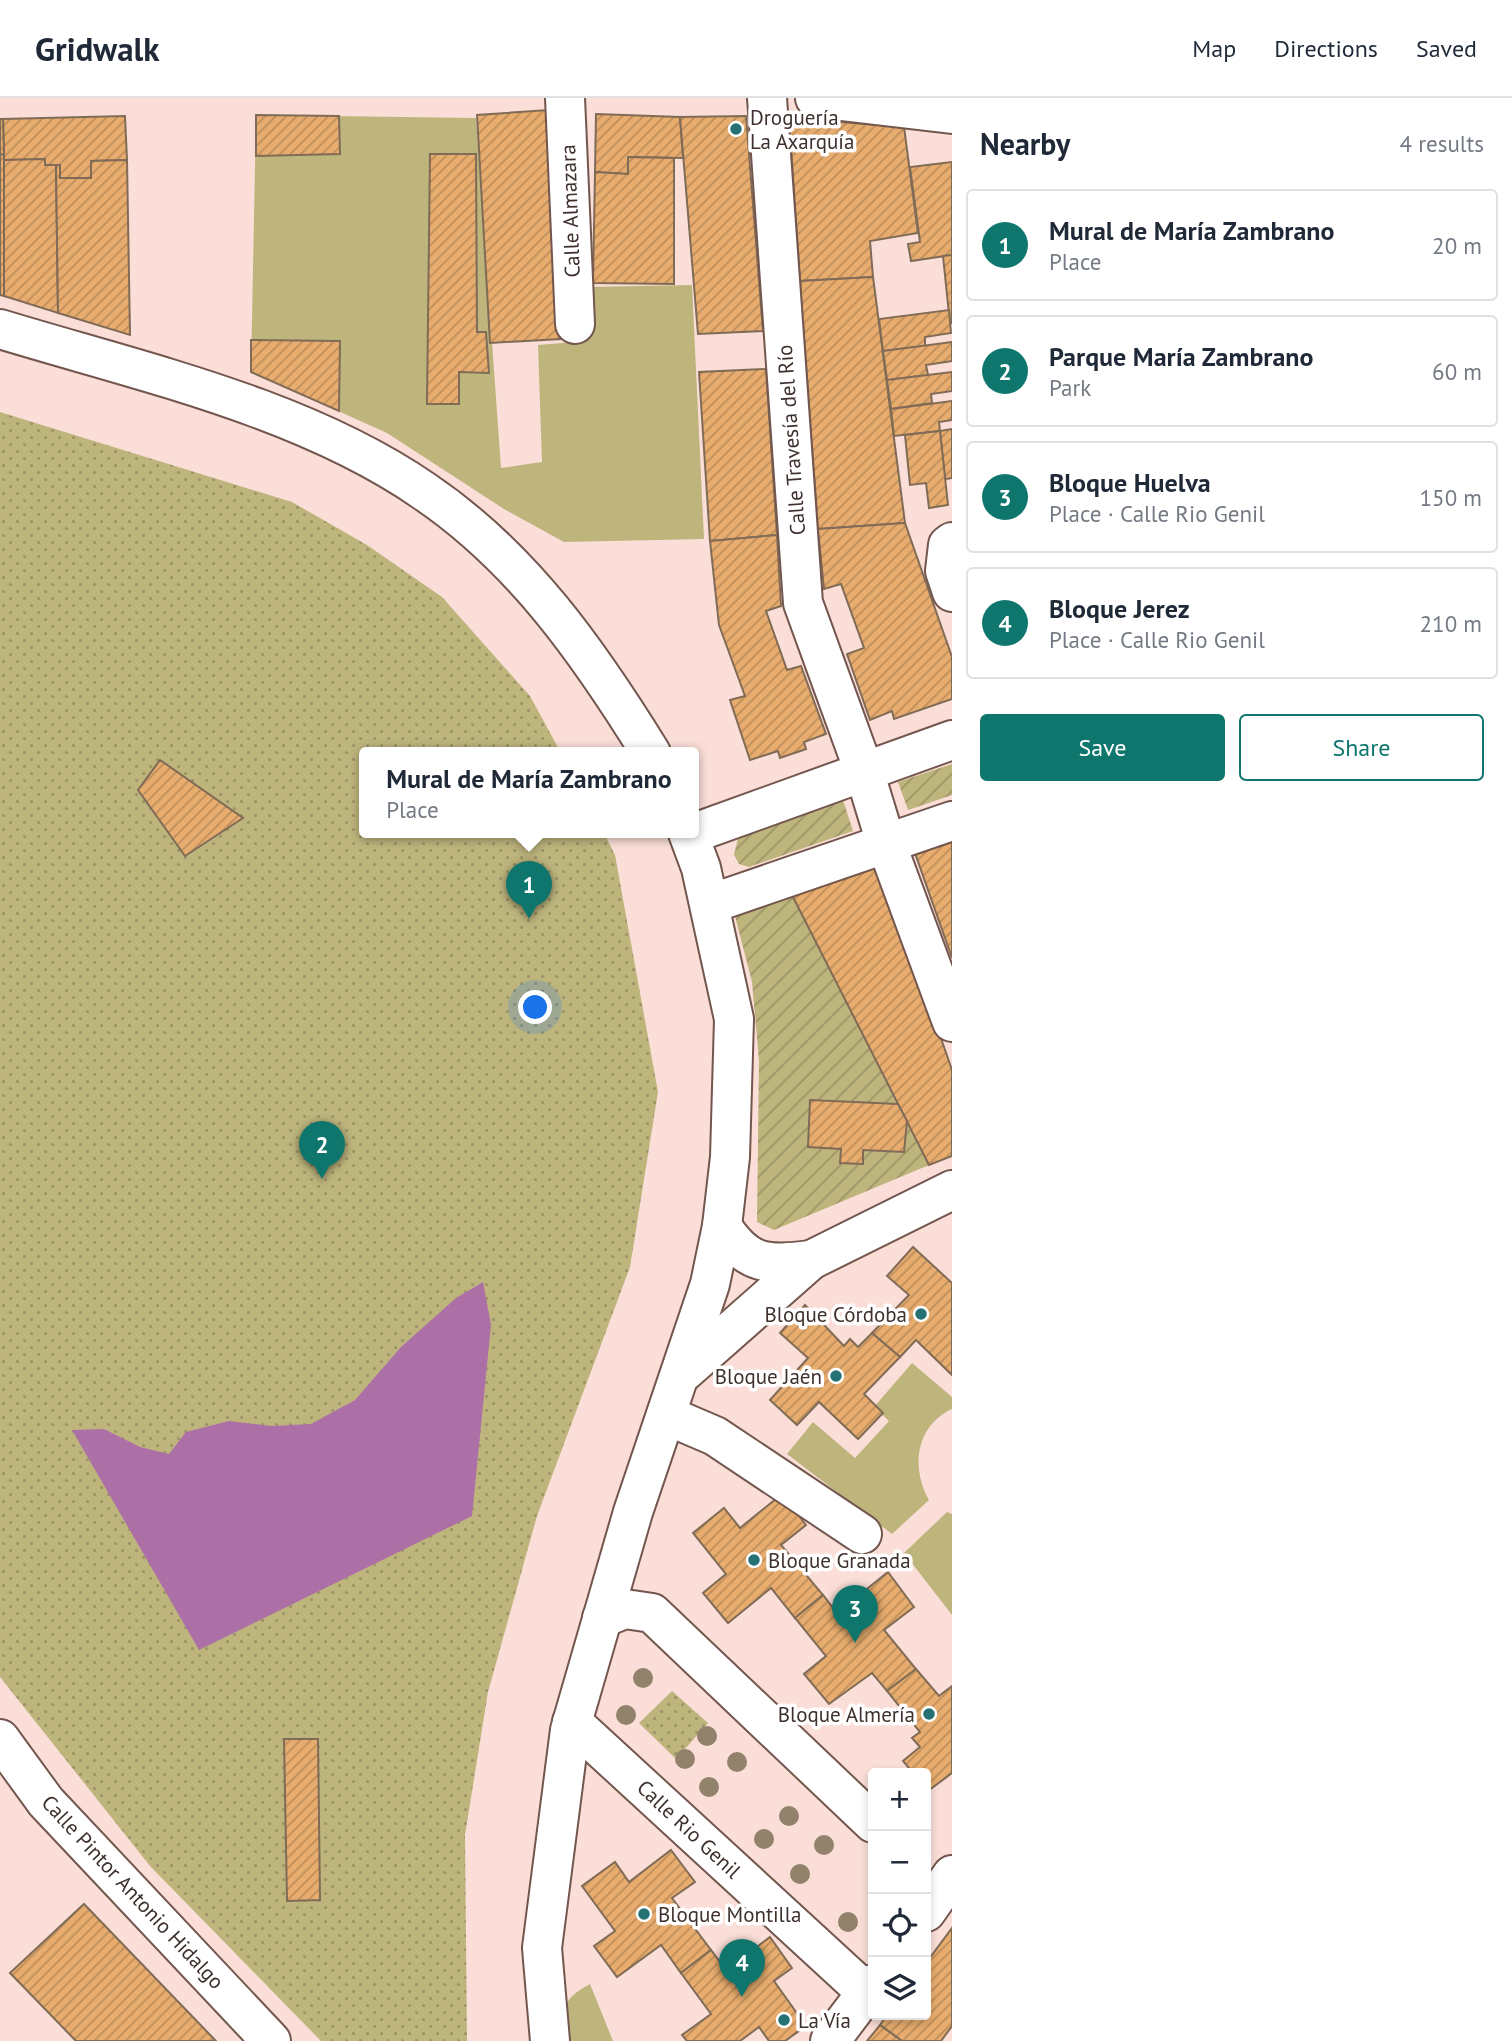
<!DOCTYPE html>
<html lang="en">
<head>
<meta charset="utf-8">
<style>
	body { margin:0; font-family:"PT Sans",sans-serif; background:#f2f2f3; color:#1f2937 }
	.controls { position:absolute; right:21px; bottom:21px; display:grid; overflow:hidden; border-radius:7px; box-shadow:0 4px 10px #0003 }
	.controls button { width:63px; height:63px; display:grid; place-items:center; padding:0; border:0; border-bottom:2px solid #e0e1e3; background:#fff; color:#1f2937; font:35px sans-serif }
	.you { position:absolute; left:536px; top:910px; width:24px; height:24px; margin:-18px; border:5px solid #fff; border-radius:50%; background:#1a73e8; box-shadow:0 0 0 10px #1a73e833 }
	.badge { display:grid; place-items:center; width:46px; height:46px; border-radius:50%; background:#0f766e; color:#fff; font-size:23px; font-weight:700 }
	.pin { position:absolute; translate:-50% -58px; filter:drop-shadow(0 2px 4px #0008) }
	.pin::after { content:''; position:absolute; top:37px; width:24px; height:21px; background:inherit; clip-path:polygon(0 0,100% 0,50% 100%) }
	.popup { position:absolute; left:359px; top:649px; width:340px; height:91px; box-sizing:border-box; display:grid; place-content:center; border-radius:7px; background:#fff; filter:drop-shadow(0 2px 5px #0005); font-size:23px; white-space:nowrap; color:#747a83 }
	.popup b { font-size:26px; color:#1f2937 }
	.popup::after { content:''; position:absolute; left:50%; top:100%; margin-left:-14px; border:14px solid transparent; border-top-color:#fff }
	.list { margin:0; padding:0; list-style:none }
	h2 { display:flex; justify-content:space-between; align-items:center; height:91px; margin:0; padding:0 28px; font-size:30px }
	h2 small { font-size:23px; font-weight:400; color:#747a83 }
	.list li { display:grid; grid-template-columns:46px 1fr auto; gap:21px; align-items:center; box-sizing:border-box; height:112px; margin:0 14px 14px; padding:0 14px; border:2px solid #e0e1e3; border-radius:7px }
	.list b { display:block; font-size:26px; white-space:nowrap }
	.list p { margin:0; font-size:23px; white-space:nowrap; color:#747a83 }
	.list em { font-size:23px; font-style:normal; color:#747a83 }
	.actions { display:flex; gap:14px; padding:21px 28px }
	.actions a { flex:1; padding:16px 0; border:2px solid #0f766e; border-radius:7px; text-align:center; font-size:24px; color:#0f766e }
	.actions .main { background:#0f766e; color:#fff }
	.icon { flex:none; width:38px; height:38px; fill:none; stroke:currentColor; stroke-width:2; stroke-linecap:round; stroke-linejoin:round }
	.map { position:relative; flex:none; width:952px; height:1943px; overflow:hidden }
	header { display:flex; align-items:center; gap:42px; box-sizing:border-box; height:98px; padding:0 35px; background:#fff; border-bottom:2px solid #e0e1e3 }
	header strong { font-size:33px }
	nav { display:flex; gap:38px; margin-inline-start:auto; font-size:24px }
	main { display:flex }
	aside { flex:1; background:#fff }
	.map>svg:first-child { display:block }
	.grass { fill:#beb57d }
	.park { fill:url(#park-dots) }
	.garden { fill:url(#garden-furrows) }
	.water { fill:#ac70a7 }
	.building { fill:url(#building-hatch); stroke:#806b56; stroke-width:2 }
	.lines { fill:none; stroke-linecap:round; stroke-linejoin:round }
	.minor-casing { stroke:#73564e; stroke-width:42 }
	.minor { stroke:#fff; stroke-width:38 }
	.tree { fill:#92826b }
	.poi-dot { fill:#267173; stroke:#fff; stroke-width:2.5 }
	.labels { text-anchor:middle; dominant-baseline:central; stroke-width:7; stroke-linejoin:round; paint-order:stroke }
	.poi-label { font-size:21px; fill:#3e302d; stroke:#fff; text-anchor:start }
	.street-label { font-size:21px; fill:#3e302d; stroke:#fff }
</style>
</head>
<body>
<header>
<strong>Gridwalk</strong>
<nav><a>Map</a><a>Directions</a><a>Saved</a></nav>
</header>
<main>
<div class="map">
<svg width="952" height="1943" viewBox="0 0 952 1943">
	<defs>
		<pattern id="park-dots" width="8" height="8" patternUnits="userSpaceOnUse" patternTransform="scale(1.75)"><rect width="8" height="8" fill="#beb57d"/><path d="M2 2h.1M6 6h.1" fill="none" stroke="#9c9467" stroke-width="1.8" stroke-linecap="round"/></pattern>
		<pattern id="garden-furrows" width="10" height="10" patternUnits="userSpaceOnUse" patternTransform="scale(1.75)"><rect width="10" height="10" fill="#beb57d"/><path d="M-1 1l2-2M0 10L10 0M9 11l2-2" fill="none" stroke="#9c9467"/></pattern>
		<pattern id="building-hatch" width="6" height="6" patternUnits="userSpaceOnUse" patternTransform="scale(1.75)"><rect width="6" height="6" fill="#e8ad6e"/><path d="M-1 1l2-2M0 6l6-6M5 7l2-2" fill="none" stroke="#bd8d5b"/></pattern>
	</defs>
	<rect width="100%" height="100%" fill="#faded7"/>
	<!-- grass -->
	<g class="grass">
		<path d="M 256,17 L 476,20 L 501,370 L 542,364 L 538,247 L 588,243 L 587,189 L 692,187 L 704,441 L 564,444 L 504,411 L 387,335 L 251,274 Z"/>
		<path d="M 912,1265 L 952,1299 L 952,1311 C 915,1328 911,1371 929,1402 L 892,1436 L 787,1356 L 813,1324 L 855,1360 L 889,1323 L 874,1309 Z"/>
		<path d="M 947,1414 L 952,1416 L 952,1517 L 904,1455 Z"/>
		<path d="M 590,1886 L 613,1943 L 569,1943 C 564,1910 559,1903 590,1886 Z"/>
	</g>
	<!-- park -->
	<g class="park">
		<path d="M 0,314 L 292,404 L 367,447 L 442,499 L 530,598 L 561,655 L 364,655 L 364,735 L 604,735 L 615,757 L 658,994 L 630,1169 L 537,1418 L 488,1594 L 465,1737 L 467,1943 L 321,1943 L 150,1768 L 0,1579 Z"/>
		<path d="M 672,1593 L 708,1625 L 676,1661 L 639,1625 Z"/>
	</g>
	<!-- garden -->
	<g class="garden">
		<path d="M 952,666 L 952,697 L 908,712 L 898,684 Z"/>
		<path d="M 843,702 L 853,733 L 749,769 L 739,766 L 734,757 L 738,740 Z"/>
		<path d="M 792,797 L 898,1006 L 810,1002 L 808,1049 L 841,1051 L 841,1065 L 862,1066 L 863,1052 L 907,1023 L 929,1067 L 774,1132 L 757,1124 L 759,962 L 752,884 L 735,818 Z"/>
	</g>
	<!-- water -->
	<path class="water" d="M 483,1184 L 491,1227 L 472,1418 L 199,1552 L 72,1332 L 104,1331 L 140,1349 L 169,1356 L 186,1334 L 229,1323 L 272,1328 L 311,1326 L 355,1302 L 401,1249 L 456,1200 Z"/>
	<!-- building -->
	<g class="building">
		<path d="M 548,12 L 561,241 L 490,245 L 477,17 Z"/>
		<path d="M 596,16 L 680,19 L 683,60 L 628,59 L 628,76 L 595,74 Z"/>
		<path d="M 256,17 L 339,18 L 340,56 L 256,58 Z"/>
		<path d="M 125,18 L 127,62 L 91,63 L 91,80 L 60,80 L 60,67 L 45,67 L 45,61 L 4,62 L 3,21 Z"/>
		<path d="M 746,18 L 763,233 L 698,236 L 680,19 Z"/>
		<path d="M 789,20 L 904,29 L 918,135 L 870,143 L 873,179 L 800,183 Z"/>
		<path d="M 0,21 L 3,21 L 4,56 L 0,57 Z"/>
		<path d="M 4,56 L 4,198 L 0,197 L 0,57 Z"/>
		<path d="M 430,56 L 476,56 L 477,234 L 486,234 L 489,275 L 459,274 L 459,306 L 427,306 Z"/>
		<path d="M 628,59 L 674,60 L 674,186 L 593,185 L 595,74 L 628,76 Z"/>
		<path d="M 45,61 L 45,67 L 56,67 L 58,215 L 4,198 L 4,62 Z"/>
		<path d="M 127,62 L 130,237 L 58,215 L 56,67 L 60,67 L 60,80 L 91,80 L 91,63 Z"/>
		<path d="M 952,64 L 952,157 L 911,163 L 908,146 L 920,144 L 910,69 Z"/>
		<path d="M 952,157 L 952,225 L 950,226 L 943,158 Z"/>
		<path d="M 873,179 L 905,425 L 818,431 L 800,183 Z"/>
		<path d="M 949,212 L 951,235 L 925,239 L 925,248 L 883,253 L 879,221 Z"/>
		<path d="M 251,242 L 340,243 L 339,313 L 251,274 Z"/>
		<path d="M 952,244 L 952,263 L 926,267 L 928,277 L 887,282 L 883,253 Z"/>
		<path d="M 766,271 L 777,437 L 710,443 L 699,274 Z"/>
		<path d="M 952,274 L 952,293 L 931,296 L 932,305 L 891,311 L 887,282 Z"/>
		<path d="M 952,303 L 952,322 L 939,324 L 940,333 L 894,338 L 891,311 Z"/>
		<path d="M 952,331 L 952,380 L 945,381 L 940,333 Z"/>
		<path d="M 940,333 L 948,407 L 929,410 L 926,385 L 910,387 L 905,337 Z"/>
		<path d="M 905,425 L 952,559 L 952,601 L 894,621 L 892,613 L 870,622 L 847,556 L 864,550 L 841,486 L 824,491 L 818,431 Z"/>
		<path d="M 777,437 L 781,508 L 766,513 L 787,572 L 801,568 L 826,636 L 804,644 L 806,651 L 780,660 L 778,653 L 750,662 L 730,602 L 745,598 L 719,527 L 710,443 Z"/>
		<path d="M 160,662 L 243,720 L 185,758 L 138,692 Z"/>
		<path d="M 952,742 L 952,860 L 915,755 Z"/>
		<path d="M 880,766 L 952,972 L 952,1058 L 929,1067 L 792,797 Z"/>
		<path d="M 810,1002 L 898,1006 L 907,1023 L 904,1054 L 863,1052 L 863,1066 L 840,1065 L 841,1051 L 808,1049 Z"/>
		<path d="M 913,1149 L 952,1185 L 952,1277 L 916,1242 L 900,1259 L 872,1235 L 909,1197 L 887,1178 Z"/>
		<path d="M 805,1207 L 844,1248 L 850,1241 L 858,1249 L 872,1235 L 900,1259 L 864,1296 L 883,1315 L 858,1341 L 819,1304 L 797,1327 L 770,1302 L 808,1260 L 780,1235 Z"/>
		<path d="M 782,1396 L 806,1427 L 781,1447 L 823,1497 L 795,1520 L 771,1490 L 728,1525 L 703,1495 L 726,1476 L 693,1435 L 724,1410 L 740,1430 Z"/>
		<path d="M 888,1474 L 914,1509 L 884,1532 L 916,1571 L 887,1593 L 872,1575 L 829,1606 L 804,1576 L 826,1558 L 795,1520 L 823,1497 L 837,1515 Z"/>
		<path d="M 916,1571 L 939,1598 L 952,1588 L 952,1675 L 928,1693 L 926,1675 L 913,1675 L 903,1663 L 920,1649 L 912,1640 L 920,1634 L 887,1593 Z"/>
		<path d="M 284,1641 L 318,1641 L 320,1802 L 287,1803 Z"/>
		<path d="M 671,1752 L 695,1784 L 672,1800 L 711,1852 L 681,1875 L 661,1847 L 617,1879 L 594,1848 L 615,1833 L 582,1788 L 615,1764 L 629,1784 Z"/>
		<path d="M 84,1806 L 216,1943 L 76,1943 L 10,1875 Z"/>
		<path d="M 952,1830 L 952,1928 L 941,1943 L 902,1943 L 880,1927 L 887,1917 L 926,1917 L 926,1865 Z"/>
		<path d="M 770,1839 L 792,1870 L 774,1883 L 806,1928 L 785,1943 L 769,1943 L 759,1929 L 740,1943 L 687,1943 L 682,1937 L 711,1916 L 681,1875 L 711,1852 L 726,1872 Z"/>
		<path d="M 880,1927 L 902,1943 L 867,1943 Z"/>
	</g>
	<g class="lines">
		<defs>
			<g id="minor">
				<path d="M 565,0 L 575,226"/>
				<path d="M 767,0 L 803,505 L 864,673 L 886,745 L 952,924"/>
				<path d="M 815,0 L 952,16"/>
				<path d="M 0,231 C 141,274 302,309 424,393 C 523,460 589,555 651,655"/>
				<path d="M 952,444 L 948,447 L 945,473 L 952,494"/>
				<path d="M 694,735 L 952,642"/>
				<path d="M 710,806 L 952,723"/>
				<path d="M 722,1128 C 748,1168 767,1167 811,1162"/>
				<path d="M 684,1274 L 811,1162 L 952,1092"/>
				<path d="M 666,1317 L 715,1338 L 862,1436"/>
				<path d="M 602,1520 L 625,1511 L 652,1515 L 873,1725"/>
				<path d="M 572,1624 L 867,1895"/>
				<path d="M 0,1641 L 46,1704 L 271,1943"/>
				<path d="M 926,1814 L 952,1777"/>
				<path d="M 550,1943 L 542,1850 L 570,1632 L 633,1414 L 710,1186 L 722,1128 L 730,1059 L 734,921 L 701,770 L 688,735"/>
				<path d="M 830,1943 L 873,1886"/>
			</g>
		</defs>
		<!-- minor casing -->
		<use href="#minor" class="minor-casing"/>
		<!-- minor -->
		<use href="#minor" class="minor"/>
	</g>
	<!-- trees -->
	<g class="tree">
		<circle cx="643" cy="1580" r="10"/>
		<circle cx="626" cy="1617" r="10"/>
		<circle cx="707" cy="1638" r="10"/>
		<circle cx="685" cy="1661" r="10"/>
		<circle cx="737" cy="1664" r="10"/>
		<circle cx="709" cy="1689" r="10"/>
		<circle cx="789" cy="1718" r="10"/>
		<circle cx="764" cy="1741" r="10"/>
		<circle cx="824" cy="1747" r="10"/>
		<circle cx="800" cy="1776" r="10"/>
		<circle cx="848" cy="1824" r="10"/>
	</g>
	<!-- markers -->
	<g class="poi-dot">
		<circle cx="736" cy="31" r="7"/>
		<circle cx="921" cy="1216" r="7"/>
		<circle cx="836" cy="1278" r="7"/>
		<circle cx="754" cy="1462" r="7"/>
		<circle cx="929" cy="1616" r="7"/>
		<circle cx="644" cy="1816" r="7"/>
		<circle cx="784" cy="1922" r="7"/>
	</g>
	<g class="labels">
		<!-- poi labels -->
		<g class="poi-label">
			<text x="750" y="19">Droguería<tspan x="750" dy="24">La Axarquía</tspan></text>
			<text x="907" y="1216" text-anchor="end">Bloque Córdoba</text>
			<text x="822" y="1278" text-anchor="end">Bloque Jaén</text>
			<text x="768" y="1462">Bloque Granada</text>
			<text x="915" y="1616" text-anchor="end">Bloque Almería</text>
			<text x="658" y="1816">Bloque Montilla</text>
			<text x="798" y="1922">La Vía</text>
		</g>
		<!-- street labels -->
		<g class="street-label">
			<text transform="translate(570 113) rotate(-92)">Calle Almazara</text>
			<text transform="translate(791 342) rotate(-94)">Calle Travesía del Río</text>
			<text transform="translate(689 1731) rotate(43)">Calle Rio Genil</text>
			<text transform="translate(133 1794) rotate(47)">Calle Pintor Antonio Hidalgo</text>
		</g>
	</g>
</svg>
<div class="controls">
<button>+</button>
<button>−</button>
<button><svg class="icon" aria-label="locate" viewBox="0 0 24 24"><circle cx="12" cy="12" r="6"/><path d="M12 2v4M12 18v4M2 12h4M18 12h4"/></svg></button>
<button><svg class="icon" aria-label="layers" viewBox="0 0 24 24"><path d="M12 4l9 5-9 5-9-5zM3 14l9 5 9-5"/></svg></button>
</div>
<div class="you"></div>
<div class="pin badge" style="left:529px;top:821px">1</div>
<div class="popup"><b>Mural de María Zambrano</b>Place</div>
<div class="pin badge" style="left:322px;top:1081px">2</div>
<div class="pin badge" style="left:855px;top:1545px">3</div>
<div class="pin badge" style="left:742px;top:1899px">4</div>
</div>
<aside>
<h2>Nearby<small>4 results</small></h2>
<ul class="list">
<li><span class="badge">1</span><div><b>Mural de María Zambrano</b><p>Place</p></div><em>20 m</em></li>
<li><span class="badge">2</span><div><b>Parque María Zambrano</b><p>Park</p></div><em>60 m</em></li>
<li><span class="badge">3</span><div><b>Bloque Huelva</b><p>Place · Calle Rio Genil</p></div><em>150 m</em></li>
<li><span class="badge">4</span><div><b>Bloque Jerez</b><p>Place · Calle Rio Genil</p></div><em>210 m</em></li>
</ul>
<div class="actions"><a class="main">Save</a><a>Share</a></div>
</aside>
</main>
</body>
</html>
